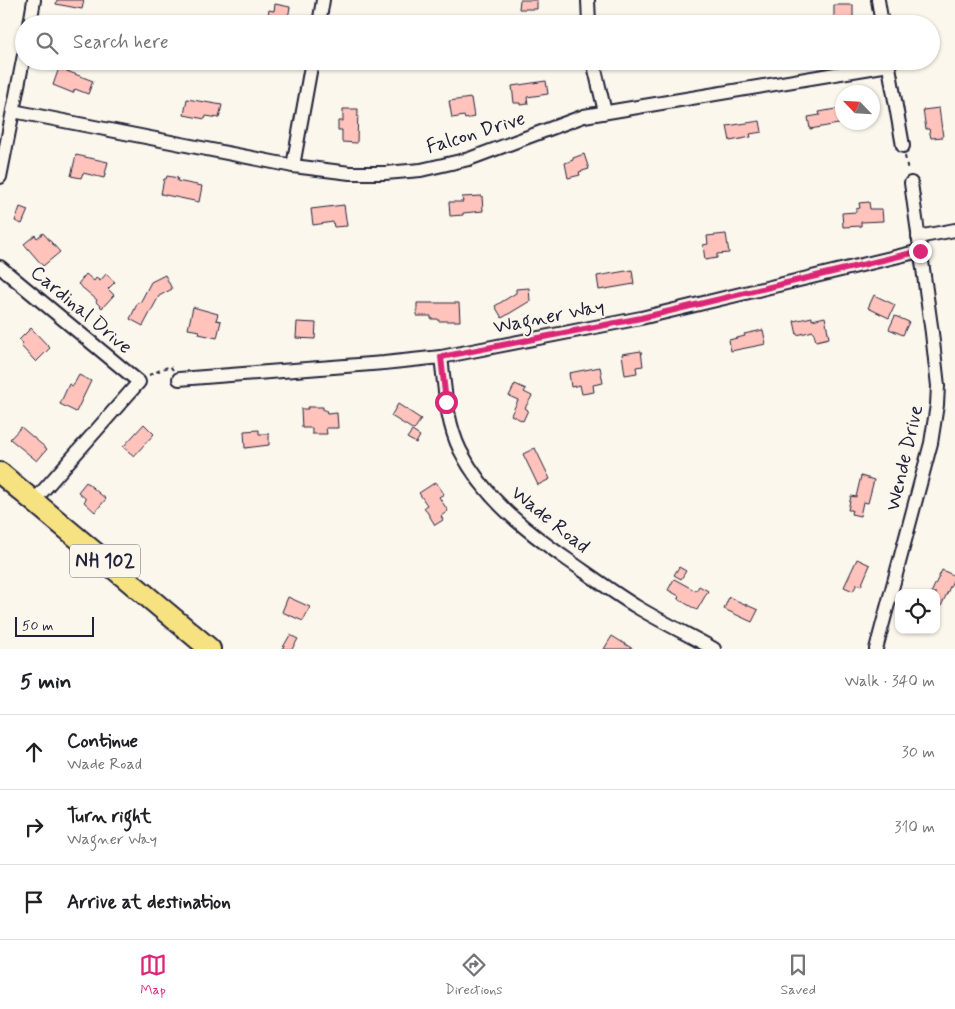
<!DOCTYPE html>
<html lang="en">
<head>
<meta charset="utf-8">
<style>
	body { margin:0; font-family:Mynerve,sans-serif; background:#f6f6f6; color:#202124 }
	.controls { position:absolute; right:15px; bottom:15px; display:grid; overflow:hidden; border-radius:10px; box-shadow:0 1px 4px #0004 }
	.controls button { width:45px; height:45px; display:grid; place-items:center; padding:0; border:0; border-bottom:1px solid #e0e0e0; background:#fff; color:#202124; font:25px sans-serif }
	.compass { position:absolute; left:835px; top:85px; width:45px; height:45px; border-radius:50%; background:#fff; box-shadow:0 1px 4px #0004; rotate:295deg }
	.scale { position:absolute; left:15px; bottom:12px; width:79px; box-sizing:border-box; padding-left:5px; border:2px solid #22223b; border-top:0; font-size:14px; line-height:18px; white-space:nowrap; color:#22223b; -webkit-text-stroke:4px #fbf7ec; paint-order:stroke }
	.stop { position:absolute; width:15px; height:15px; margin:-11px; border:4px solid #db2777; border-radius:50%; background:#fff }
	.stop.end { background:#db2777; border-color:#fff; box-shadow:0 1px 5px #0008 }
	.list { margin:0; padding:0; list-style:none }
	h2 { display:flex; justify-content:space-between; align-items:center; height:65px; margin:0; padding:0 20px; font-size:21px }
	h2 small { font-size:16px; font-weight:400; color:#757577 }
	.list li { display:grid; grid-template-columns:32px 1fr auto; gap:15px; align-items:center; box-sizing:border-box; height:75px; padding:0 20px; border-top:1px solid #e0e0e0 }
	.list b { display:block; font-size:19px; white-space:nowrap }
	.list p { margin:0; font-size:16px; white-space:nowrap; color:#757577 }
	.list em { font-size:16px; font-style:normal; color:#757577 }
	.icon { flex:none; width:28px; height:28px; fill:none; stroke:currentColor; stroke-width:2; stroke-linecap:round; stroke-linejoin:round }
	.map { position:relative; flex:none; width:955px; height:649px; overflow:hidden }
	.search { position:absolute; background:#fff; box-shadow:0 1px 4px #0004; left:15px; right:15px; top:15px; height:55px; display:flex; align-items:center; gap:12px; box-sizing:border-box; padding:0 18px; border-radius:28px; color:#757577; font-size:19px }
	.sheet { height:290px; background:#fff }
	nav { display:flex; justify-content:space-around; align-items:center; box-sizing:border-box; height:70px; border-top:1px solid #e0e0e0; background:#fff; font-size:14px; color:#757577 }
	nav a { display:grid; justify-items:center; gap:2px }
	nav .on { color:#db2777 }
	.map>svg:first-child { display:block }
	.building { fill:#ffc3bc; stroke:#22223b }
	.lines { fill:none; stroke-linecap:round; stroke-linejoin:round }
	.street-casing { stroke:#22223b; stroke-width:16 }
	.primary-casing { stroke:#22223b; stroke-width:24 }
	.path { stroke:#22223b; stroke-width:2; stroke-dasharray:4 4; stroke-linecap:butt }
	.street { stroke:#fbf7ec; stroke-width:12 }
	.primary { stroke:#f7e281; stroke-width:20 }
	.route { stroke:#db2777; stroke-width:6 }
	.labels { text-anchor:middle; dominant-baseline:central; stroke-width:4; stroke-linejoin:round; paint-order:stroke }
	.shield { fill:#fbf7ec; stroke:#636270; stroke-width:1 }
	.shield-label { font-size:19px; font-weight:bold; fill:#22223b }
	.street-label { font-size:20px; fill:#22223b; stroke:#fbf7ec }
</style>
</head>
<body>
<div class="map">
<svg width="955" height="649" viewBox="0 0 955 649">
	<rect width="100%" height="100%" fill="#fbf7ec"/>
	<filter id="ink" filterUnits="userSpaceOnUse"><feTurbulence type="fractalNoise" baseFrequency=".02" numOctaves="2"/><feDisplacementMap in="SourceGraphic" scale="10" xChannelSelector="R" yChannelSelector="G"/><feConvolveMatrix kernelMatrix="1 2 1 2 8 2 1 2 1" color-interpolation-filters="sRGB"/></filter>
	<g filter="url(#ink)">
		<!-- building -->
		<g class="building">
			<path d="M 57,0 L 84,0 L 82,9 L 56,4 Z"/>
			<path d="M 520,0 L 537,0 L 537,9 L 519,9 Z"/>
			<path d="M 275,4 L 290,7 L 287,24 L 266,24 L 269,10 L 274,11 Z"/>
			<rect x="834" y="5" width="19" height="19"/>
			<path d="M 59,68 L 93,81 L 88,94 L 75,89 L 73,93 L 53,85 Z"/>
			<path d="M 546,81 L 548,94 L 527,97 L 528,104 L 520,105 L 520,103 L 514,103 L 512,86 Z"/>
			<path d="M 471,98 L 474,117 L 465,119 L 464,116 L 452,118 L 449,101 Z"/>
			<path d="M 187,99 L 222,105 L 219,118 L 206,116 L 205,119 L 184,115 Z"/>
			<path d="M 841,108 L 844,123 L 810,129 L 808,117 L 820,115 L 819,112 Z"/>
			<path d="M 939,108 L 943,137 L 931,138 L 929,129 L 926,129 L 923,110 Z"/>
			<path d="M 343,109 L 358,109 L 357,143 L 342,142 L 342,130 L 338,130 L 338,121 L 343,121 Z"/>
			<path d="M 760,121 L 762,132 L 750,134 L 751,137 L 730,141 L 727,126 Z"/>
			<path d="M 584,154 L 589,169 L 579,172 L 580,175 L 568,178 L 565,163 L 573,160 L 573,158 Z"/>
			<path d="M 76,155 L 108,162 L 104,178 L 83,173 L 81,178 L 71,176 Z"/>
			<path d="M 167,176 L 178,178 L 177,181 L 202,186 L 199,202 L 161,194 L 164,179 L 166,179 Z"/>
			<path d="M 482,196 L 483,211 L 463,213 L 463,215 L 450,216 L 449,202 L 463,202 L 462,197 Z"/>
			<path d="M 869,202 L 870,209 L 882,209 L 883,221 L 861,222 L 861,226 L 843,227 L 842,213 L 856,212 L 856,209 L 860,208 L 859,203 Z"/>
			<path d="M 344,205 L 347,226 L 334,227 L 333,222 L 313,225 L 311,209 Z"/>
			<path d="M 20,207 L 28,210 L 22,224 L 15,221 Z"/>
			<path d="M 43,233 L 60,252 L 43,266 L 24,244 L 35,235 L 37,238 Z"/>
			<path d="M 726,234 L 729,253 L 717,254 L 717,258 L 705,260 L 703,245 L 708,244 L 707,236 Z"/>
			<path d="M 632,270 L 634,284 L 599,290 L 597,276 Z"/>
			<path d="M 86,274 L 94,281 L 96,278 L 100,281 L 106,274 L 115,282 L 108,289 L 114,295 L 102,308 L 96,302 L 97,300 L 78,284 Z"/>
			<path d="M 165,275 L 172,289 L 159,296 L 143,326 L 130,319 L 138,302 L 140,303 L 151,282 Z"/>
			<path d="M 529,288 L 530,301 L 502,318 L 495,306 L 516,293 L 516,289 Z"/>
			<path d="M 874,295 L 895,305 L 889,318 L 868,308 Z"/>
			<path d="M 417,303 L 459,303 L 460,321 L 438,321 L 438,319 L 431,319 L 431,316 L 417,316 Z"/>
			<path d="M 193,307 L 218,314 L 216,320 L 221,321 L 217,338 L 199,334 L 200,331 L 188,329 Z"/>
			<path d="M 895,316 L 909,322 L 903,335 L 889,329 Z"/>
			<path d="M 812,317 L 812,320 L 825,317 L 829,338 L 816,341 L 813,331 L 797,335 L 794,321 Z"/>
			<path d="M 297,322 L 316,323 L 315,339 L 296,338 Z"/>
			<path d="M 31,328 L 50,348 L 36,362 L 21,346 L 23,343 L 19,340 Z"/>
			<path d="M 763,330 L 766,344 L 731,351 L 729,340 L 745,336 L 744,334 Z"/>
			<path d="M 641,351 L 643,366 L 636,367 L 637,373 L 625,375 L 622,354 Z"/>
			<path d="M 600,367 L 603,383 L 593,385 L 594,392 L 582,394 L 580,385 L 571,387 L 569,373 Z"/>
			<path d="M 79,375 L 91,381 L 76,412 L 60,404 L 69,384 L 73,386 Z"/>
			<path d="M 515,384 L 526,389 L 524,392 L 532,396 L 525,408 L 528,410 L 523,421 L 511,415 L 518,400 L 509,396 Z"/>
			<path d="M 398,404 L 421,419 L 414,430 L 391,416 Z"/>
			<path d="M 307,407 L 323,407 L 323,410 L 326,410 L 327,414 L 337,413 L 338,428 L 326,428 L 327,434 L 312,434 L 312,428 L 302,428 L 301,409 L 308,409 Z"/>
			<path d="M 144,424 L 154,434 L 134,456 L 123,447 Z"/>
			<path d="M 21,427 L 47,449 L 37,461 L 10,439 Z"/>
			<path d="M 259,430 L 259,434 L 269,434 L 269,445 L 245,448 L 244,431 Z"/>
			<path d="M 412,431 L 420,436 L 416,443 L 407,438 Z"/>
			<path d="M 535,448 L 550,479 L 538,485 L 523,454 Z"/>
			<path d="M 861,476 L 874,480 L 868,503 L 863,502 L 860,516 L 851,514 L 852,510 L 848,510 L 851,496 L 856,497 Z"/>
			<path d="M 86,482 L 106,499 L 95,512 L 84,502 L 86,499 L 78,492 Z"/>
			<path d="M 436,482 L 444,494 L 439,497 L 448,511 L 441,516 L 443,520 L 435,525 L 424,507 L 427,505 L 419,493 Z"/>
			<path d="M 857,559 L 870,565 L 861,586 L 857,584 L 853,591 L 844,587 Z"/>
			<path d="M 679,567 L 686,571 L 681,579 L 674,575 Z"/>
			<path d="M 942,570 L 955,576 L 936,617 L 936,593 L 931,593 Z"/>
			<path d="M 674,579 L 696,591 L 699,586 L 708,591 L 697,610 L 678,599 L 679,596 L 668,590 Z"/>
			<path d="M 288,597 L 310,607 L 303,621 L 282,612 Z"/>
			<path d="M 729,597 L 758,610 L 752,622 L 724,609 Z"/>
			<path d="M 290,635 L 298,639 L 292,649 L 282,649 Z"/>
			<path d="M 612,636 L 633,649 L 604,649 Z"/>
		</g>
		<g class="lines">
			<defs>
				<g id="street">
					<path d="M 588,0 L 589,24"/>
					<path d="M 878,0 L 882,24"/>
					<path d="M 30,24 L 34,0"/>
					<path d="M 319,24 L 323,0"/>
					<path d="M 593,61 L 605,112"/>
					<path d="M 888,61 L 903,146"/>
					<path d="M 13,111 L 293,166 L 350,173 L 385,173 L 421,170 L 469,159 L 584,116 L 889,65"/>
					<path d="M 293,166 L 312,61"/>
					<path d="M 0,177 L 24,55"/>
					<path d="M 918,237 L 955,230"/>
					<path d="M 0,267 L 139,382 L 34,501"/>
					<path d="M 441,357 C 445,388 446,421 460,450 C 484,498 525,530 568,560 C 591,576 614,593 637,607 C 662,622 689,635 714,649"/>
					<path d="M 179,379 L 384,363 L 441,357 L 641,318 L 920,251"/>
					<path d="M 876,649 L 931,443 L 937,405 L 938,386 L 932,333 L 911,183"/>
				</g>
				<path id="primary" d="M 0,473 L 210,649"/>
			</defs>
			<!-- street casing -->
			<use href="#street" class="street-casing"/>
			<!-- primary casing -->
			<use href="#primary" class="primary-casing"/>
			<!-- path -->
			<g class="path">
				<path d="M 905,156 L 908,171"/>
				<path d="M 149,375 L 170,366 L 173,370"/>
			</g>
			<!-- street -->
			<use href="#street" class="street"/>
			<!-- primary -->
			<use href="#primary" class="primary"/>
		</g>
	</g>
	<g class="lines" filter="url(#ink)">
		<!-- route -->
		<path class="route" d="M 446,402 L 441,357 L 641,318 L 920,251"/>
	</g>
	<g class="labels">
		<!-- shield labels -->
		<rect class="shield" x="70" y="544.5" width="70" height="33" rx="4"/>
		<g class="shield-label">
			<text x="105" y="561">NH 102</text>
		</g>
		<!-- street labels -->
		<g class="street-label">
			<text transform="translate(476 133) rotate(-17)">Falcon Drive</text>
			<text transform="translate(81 310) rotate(40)">Cardinal Drive</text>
			<text transform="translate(549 317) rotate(-11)">Wagner Way</text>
			<text transform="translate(905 458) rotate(-77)">Wende Drive</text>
			<text transform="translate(550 520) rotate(39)">Wade Road</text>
		</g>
	</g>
</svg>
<div class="controls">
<button><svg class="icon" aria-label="locate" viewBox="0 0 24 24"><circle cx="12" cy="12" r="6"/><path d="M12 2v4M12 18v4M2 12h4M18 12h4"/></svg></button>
</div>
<svg class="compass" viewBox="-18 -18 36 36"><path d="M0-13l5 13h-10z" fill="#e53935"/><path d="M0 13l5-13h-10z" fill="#757577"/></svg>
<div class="scale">50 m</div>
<div class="stop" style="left:446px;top:402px"></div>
<div class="stop end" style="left:920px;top:251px"></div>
<div class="search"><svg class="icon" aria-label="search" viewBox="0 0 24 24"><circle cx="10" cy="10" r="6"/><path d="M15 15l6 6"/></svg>Search here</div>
</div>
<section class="sheet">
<h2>5 min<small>Walk · 340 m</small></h2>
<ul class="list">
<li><svg class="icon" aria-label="ahead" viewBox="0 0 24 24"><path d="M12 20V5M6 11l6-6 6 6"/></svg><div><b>Continue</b><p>Wade Road</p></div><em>30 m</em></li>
<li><svg class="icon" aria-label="right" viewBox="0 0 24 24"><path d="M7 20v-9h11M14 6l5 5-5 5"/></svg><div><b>Turn right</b><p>Wagner Way</p></div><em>310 m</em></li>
<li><svg class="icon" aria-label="arrive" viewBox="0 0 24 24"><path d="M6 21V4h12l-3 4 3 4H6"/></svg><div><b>Arrive at destination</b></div></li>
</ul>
</section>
<nav>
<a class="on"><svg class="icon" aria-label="map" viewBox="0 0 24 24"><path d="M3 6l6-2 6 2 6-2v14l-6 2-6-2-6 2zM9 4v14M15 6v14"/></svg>Map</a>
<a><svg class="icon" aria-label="directions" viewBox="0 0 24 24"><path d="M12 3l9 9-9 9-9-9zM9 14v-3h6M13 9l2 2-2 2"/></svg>Directions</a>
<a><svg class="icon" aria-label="saved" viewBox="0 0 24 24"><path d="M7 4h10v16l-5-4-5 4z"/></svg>Saved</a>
</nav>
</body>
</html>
